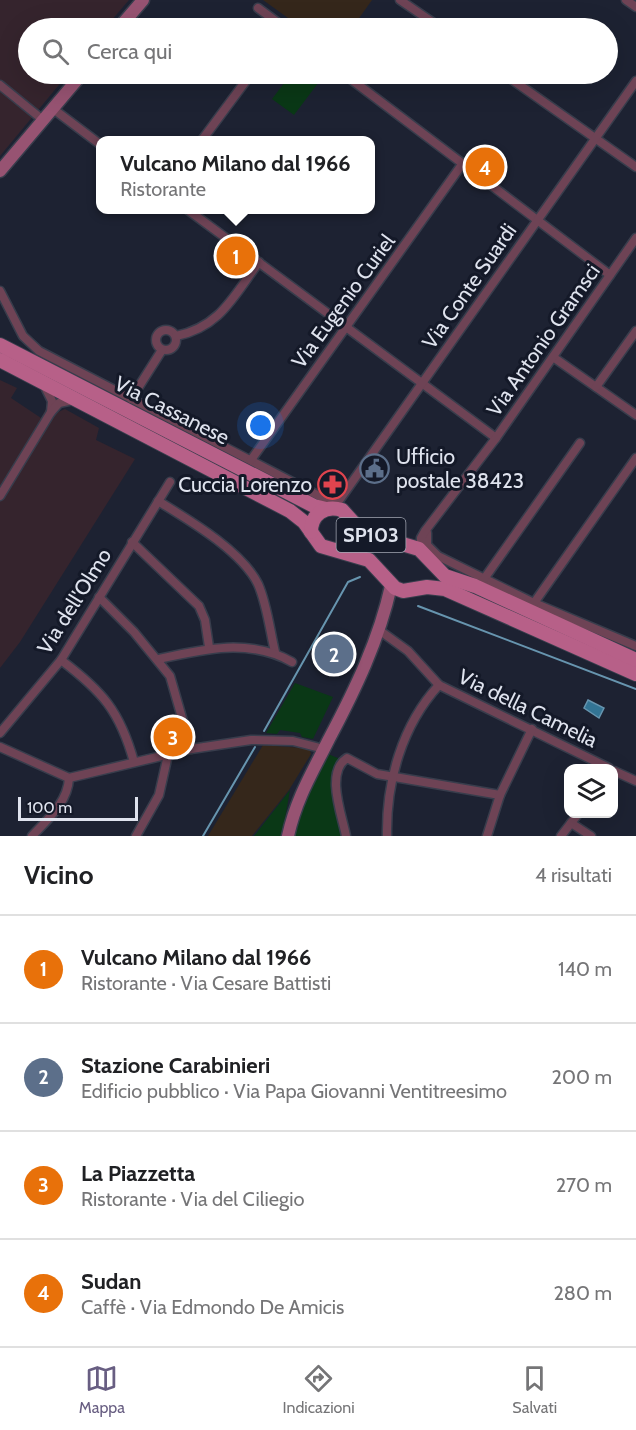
<!DOCTYPE html>
<html lang="it">
<head>
<meta charset="utf-8">
<style>
	body { margin:0; font-family:Cabin,sans-serif; background:#f2f2f2; color:#202124 }
	.controls { position:absolute; right:18px; bottom:18px; display:grid; overflow:hidden; border-radius:12px; box-shadow:0 6px 24px #0002 }
	.controls button { width:54px; height:54px; display:grid; place-items:center; padding:0; border:0; border-bottom:2px solid #e0e0e0; background:#fff; color:#202124; font:30px sans-serif }
	.scale { position:absolute; left:18px; bottom:15px; width:120px; box-sizing:border-box; padding-left:6px; border:3px solid #dfe3ee; border-top:0; font-size:16px; line-height:21px; white-space:nowrap; color:#dfe3ee; -webkit-text-stroke:4px #141928; paint-order:stroke }
	.you { position:absolute; left:261px; top:426px; width:21px; height:21px; margin:-15px; border:4px solid #fff; border-radius:50%; background:#1a73e8; box-shadow:0 0 0 9px #1a73e833 }
	.badge { display:grid; place-items:center; width:39px; height:39px; border-radius:50%; background:#685e82; color:#fff; font-size:20px; font-weight:700 }
	.pin { position:absolute; translate:-50% -50%; border:3px solid #fff; box-shadow:0 2px 6px #0006 }
	.popup { position:absolute; left:96px; top:136px; width:279px; height:78px; box-sizing:border-box; display:grid; place-content:center; border-radius:12px; background:#fff; filter:drop-shadow(0 2px 4px #0005); font-size:20px; white-space:nowrap; color:#757577 }
	.popup b { font-size:22px; color:#202124 }
	.popup::after { content:''; position:absolute; left:50%; top:100%; margin-left:-12px; border:12px solid transparent; border-top-color:#fff }
	.list { margin:0; padding:0; list-style:none }
	h2 { display:flex; justify-content:space-between; align-items:center; height:78px; margin:0; padding:0 24px; font-size:26px }
	h2 small { font-size:20px; font-weight:400; color:#757577 }
	.list li { display:grid; grid-template-columns:39px 1fr auto; gap:18px; align-items:center; box-sizing:border-box; height:108px; padding:0 24px; border-top:2px solid #e0e0e0 }
	.list b { display:block; font-size:22px; white-space:nowrap }
	.list p { margin:0; font-size:20px; white-space:nowrap; color:#757577 }
	.list em { font-size:20px; font-style:normal; color:#757577 }
	.icon { flex:none; width:33px; height:33px; fill:none; stroke:currentColor; stroke-width:2; stroke-linecap:round; stroke-linejoin:round }
	.map { position:relative; flex:none; width:636px; height:836px; overflow:hidden }
	.search { position:absolute; background:#fff; box-shadow:0 6px 24px #0002; left:18px; right:18px; top:18px; height:66px; display:flex; align-items:center; gap:15px; box-sizing:border-box; padding:0 21px; border-radius:33px; color:#757577; font-size:22px }
	.sheet { height:510px; background:#fff }
	nav { display:flex; justify-content:space-around; align-items:center; box-sizing:border-box; height:84px; border-top:2px solid #e0e0e0; background:#fff; font-size:16px; color:#757577 }
	nav a { display:grid; justify-items:center; gap:3px }
	nav .on { color:#685e82 }
	.map>svg:first-child { display:block }
	.industrial { fill:#35242d }
	.education { fill:#35271b }
	.green { fill:#0a3816 }
	.water { fill:#337494; stroke:#6795af; stroke-width:1.5 }
	.lines { fill:none; stroke-linecap:round; stroke-linejoin:round }
	.stream { stroke:#6795af; stroke-width:2 }
	.street-casing { stroke:#383d4c; stroke-width:11 }
	.secondary-casing { stroke:#383d4c; stroke-width:15 }
	.primary-casing { stroke:#383d4c; stroke-width:16 }
	.street { stroke:#6e4355; stroke-width:8 }
	.secondary { stroke:#975372; stroke-width:12 }
	.primary { stroke:#b76088; stroke-width:14 }
	.labels { text-anchor:middle; dominant-baseline:central; stroke-width:6; stroke-linejoin:round; paint-order:stroke }
	.shield { fill:#141928; stroke:#a2a6b3; stroke-width:1.5 }
	.shield-label { font-size:20px; font-weight:bold; fill:#dfe3ee }
	.street-label { font-size:21px; fill:#dfe3ee; stroke:#141928 }
	.poi-label { font-size:21px; fill:#dfe3ee; stroke:#141928; text-anchor:start }
</style>
</head>
<body>
<div class="map">
<svg width="636" height="836" viewBox="0 0 636 836">
	<rect width="100%" height="100%" fill="#1d2232"/>
	<!-- industrial -->
	<g class="industrial">
		<path d="M 0,0 L 129,0 L 105,28 L 28,28 L 28,74 L 68,74 L 0,156 Z"/>
		<path d="M 0,380 L 17,388 L 11,398 L 41,418 L 47,407 L 56,413 L 65,409 L 99,428 L 96,440 L 135,459 L 20,642 L 0,668 Z"/>
	</g>
	<!-- education -->
	<g class="education">
		<path d="M 263,0 L 372,0 L 352,28 L 337,28 L 330,24 L 327,28 L 302,28 Z"/>
		<path d="M 263,745 L 302,748 L 310,750 L 311,754 L 289,790 L 252,836 L 208,836 Z"/>
	</g>
	<!-- green -->
	<g class="green">
		<path d="M 291,74 L 325,74 L 294,115 L 272,99 Z"/>
		<path d="M 295,683 L 333,697 L 313,739 L 302,737 L 300,733 L 280,730 L 277,734 L 266,733 Z"/>
		<path d="M 328,754 L 340,759 L 334,770 L 343,836 L 293,836 L 299,807 Z"/>
		<path d="M 290,790 L 282,836 L 254,836 Z"/>
	</g>
	<!-- water -->
	<path class="water" d="M 588,700 L 604,708 L 599,718 L 584,708 Z"/>
	<g class="lines">
		<!-- stream -->
		<g class="stream">
			<path d="M 418,606 L 636,689"/>
			<path d="M 264,731 L 348,582 L 360,577"/>
			<path d="M 203,836 L 255,747"/>
		</g>
		<defs>
			<g id="street">
				<path d="M 400,0 L 441,28"/>
				<path d="M 626,0 L 636,7"/>
				<path d="M 258,8 L 285,28"/>
				<path d="M 344,74 L 610,275"/>
				<path d="M 504,74 L 636,167"/>
				<path d="M 0,85 L 43,120"/>
				<path d="M 52,108 L 101,145"/>
				<path d="M 202,140 L 251,74"/>
				<path d="M 188,210 L 496,438"/>
				<path d="M 0,291 L 23,336 L 39,351 L 323,498 L 333,499 L 340,494"/>
				<circle cx="166" cy="340" r="10"/>
				<path d="M 176,336 C 220,327 233,297 259,262"/>
				<path d="M 553,357 L 636,415"/>
				<path d="M 44,385 L 52,401 L 51,412"/>
				<path d="M 596,387 L 636,331"/>
				<path d="M 131,399 L 162,350"/>
				<path d="M 251,460 L 463,163"/>
				<path d="M 0,496 L 51,412 L 59,403 L 73,400"/>
				<path d="M 158,501 C 189,520 242,551 258,584 C 267,604 270,631 275,652"/>
				<path d="M 329,509 L 338,502 L 636,81"/>
				<path d="M 427,533 L 427,545 L 438,556 L 534,603 L 636,646"/>
				<path d="M 132,542 L 199,606 L 205,620 L 209,647"/>
				<path d="M 421,550 L 421,538 L 425,531 L 496,438 L 636,238"/>
				<path d="M 484,579 L 580,443"/>
				<path d="M 99,597 L 134,632 L 170,676 L 191,749"/>
				<path d="M 534,603 L 636,458"/>
				<path d="M 379,630 L 408,651 L 439,685 L 609,768"/>
				<path d="M 159,659 C 203,649 250,638 292,662"/>
				<path d="M 61,660 C 102,691 120,711 134,762"/>
				<path d="M 0,733 L 61,660 L 170,482"/>
				<path d="M 0,747 L 69,778 L 191,749 L 251,740 L 293,741 L 324,749"/>
				<path d="M 614,771 L 636,781"/>
				<path d="M 571,823 L 591,836"/>
				<path d="M 32,836 C 48,819 68,802 69,778"/>
				<path d="M 136,836 L 159,795 L 168,755"/>
				<path d="M 346,836 C 342,815 325,772 347,758 L 377,774 L 500,795"/>
				<path d="M 387,836 C 386,782 402,725 439,685"/>
				<path d="M 487,836 L 500,795 L 532,729"/>
				<path d="M 561,836 L 578,814"/>
			</g>
			<g id="secondary">
				<path d="M 119,28 L 143,0"/>
				<path d="M 0,171 L 82,74"/>
				<path d="M 288,836 C 296,799 312,773 329,739 C 355,690 379,640 391,586"/>
			</g>
			<g id="primary">
				<path d="M 0,345 L 314,506 L 326,509"/>
				<path d="M 0,360 L 290,511 L 304,522 L 321,546 L 369,560 L 395,588 L 403,591 L 427,587 L 445,589 L 636,674"/>
				<path d="M 311,532 C 311,514 325,505 342,510 L 362,532 L 419,549 L 445,576 L 475,586 L 636,660"/>
			</g>
		</defs>
		<!-- street casing -->
		<use href="#street" class="street-casing"/>
		<!-- secondary casing -->
		<use href="#secondary" class="secondary-casing"/>
		<!-- primary casing -->
		<use href="#primary" class="primary-casing"/>
		<!-- street -->
		<use href="#street" class="street"/>
		<!-- secondary -->
		<use href="#secondary" class="secondary"/>
		<!-- primary -->
		<use href="#primary" class="primary"/>
	</g>
	<!-- icons -->
	<defs>
		<symbol id="civic-ring" viewBox="-11 -11 22 22"><circle r="9.5" fill="#141928" stroke="#5c6f8a" stroke-width="1.5"/><path d="M-.6-6.5H3V-4.5H.6V-3L4-1V1h2V6H-6V1h2V-1L-.6-3ZM-1.2 2.5V6h2.4V2.5Z" fill="#5c6f8a"/></symbol>
		<symbol id="pharmacy-ring" viewBox="-11 -11 22 22"><circle r="9.5" fill="#141928" stroke="#e0444e" stroke-width="1.5"/><path d="M-2-6h4v4h4v4h-4v4h-4v-4h-4v-4h4Z" fill="#e0444e"/></symbol>
	</defs>
	<g fill-rule="evenodd">
		<use href="#civic-ring" x="358" y="452" width="33" height="33"/>
		<use href="#pharmacy-ring" x="316" y="468" width="33" height="33"/>
	</g>
	<g class="labels">
		<!-- shield labels -->
		<rect class="shield" x="336.5" y="518" width="69" height="34" rx="4.5"/>
		<g class="shield-label">
			<text x="371" y="535">SP103</text>
		</g>
		<!-- street labels -->
		<g class="street-label">
			<text transform="translate(469 286) rotate(-55)">Via Conte Suardi</text>
			<text transform="translate(343 301) rotate(-54)">Via Eugenio Curiel</text>
			<text transform="translate(543 340) rotate(-55)">Via Antonio Gramsci</text>
			<text transform="translate(172 410) rotate(27)">Via Cassanese</text>
			<text transform="translate(74 601) rotate(-58)">Via dell'Olmo</text>
			<text transform="translate(528 708) rotate(26)">Via della Camelia</text>
		</g>
		<!-- poi labels -->
		<g class="poi-label">
			<text x="396" y="456">Ufficio<tspan x="396" dy="24">postale 38423</tspan></text>
			<text x="312" y="484" text-anchor="end">Cuccia Lorenzo</text>
		</g>
	</g>
</svg>
<div class="controls">
<button><svg class="icon" aria-label="layers" viewBox="0 0 24 24"><path d="M12 4l9 5-9 5-9-5zM3 14l9 5 9-5"/></svg></button>
</div>
<div class="scale">100 m</div>
<div class="you"></div>
<div class="pin badge" style="left:236px;top:256px;background:#e8710a">1</div>
<div class="popup"><b>Vulcano Milano dal 1966</b>Ristorante</div>
<div class="pin badge" style="left:334px;top:654px;background:#5c6f8a">2</div>
<div class="pin badge" style="left:173px;top:737px;background:#e8710a">3</div>
<div class="pin badge" style="left:485px;top:167px;background:#e8710a">4</div>
<div class="search"><svg class="icon" aria-label="search" viewBox="0 0 24 24"><circle cx="10" cy="10" r="6"/><path d="M15 15l6 6"/></svg>Cerca qui</div>
</div>
<section class="sheet">
<h2>Vicino<small>4 risultati</small></h2>
<ul class="list">
<li><span class="badge" style="background:#e8710a">1</span><div><b>Vulcano Milano dal 1966</b><p>Ristorante · Via Cesare Battisti</p></div><em>140 m</em></li>
<li><span class="badge" style="background:#5c6f8a">2</span><div><b>Stazione Carabinieri</b><p>Edificio pubblico · Via Papa Giovanni Ventitreesimo</p></div><em>200 m</em></li>
<li><span class="badge" style="background:#e8710a">3</span><div><b>La Piazzetta</b><p>Ristorante · Via del Ciliegio</p></div><em>270 m</em></li>
<li><span class="badge" style="background:#e8710a">4</span><div><b>Sudan</b><p>Caffè · Via Edmondo De Amicis</p></div><em>280 m</em></li>
</ul>
</section>
<nav>
<a class="on"><svg class="icon" aria-label="map" viewBox="0 0 24 24"><path d="M3 6l6-2 6 2 6-2v14l-6 2-6-2-6 2zM9 4v14M15 6v14"/></svg>Mappa</a>
<a><svg class="icon" aria-label="directions" viewBox="0 0 24 24"><path d="M12 3l9 9-9 9-9-9zM9 14v-3h6M13 9l2 2-2 2"/></svg>Indicazioni</a>
<a><svg class="icon" aria-label="saved" viewBox="0 0 24 24"><path d="M7 4h10v16l-5-4-5 4z"/></svg>Salvati</a>
</nav>
</body>
</html>
